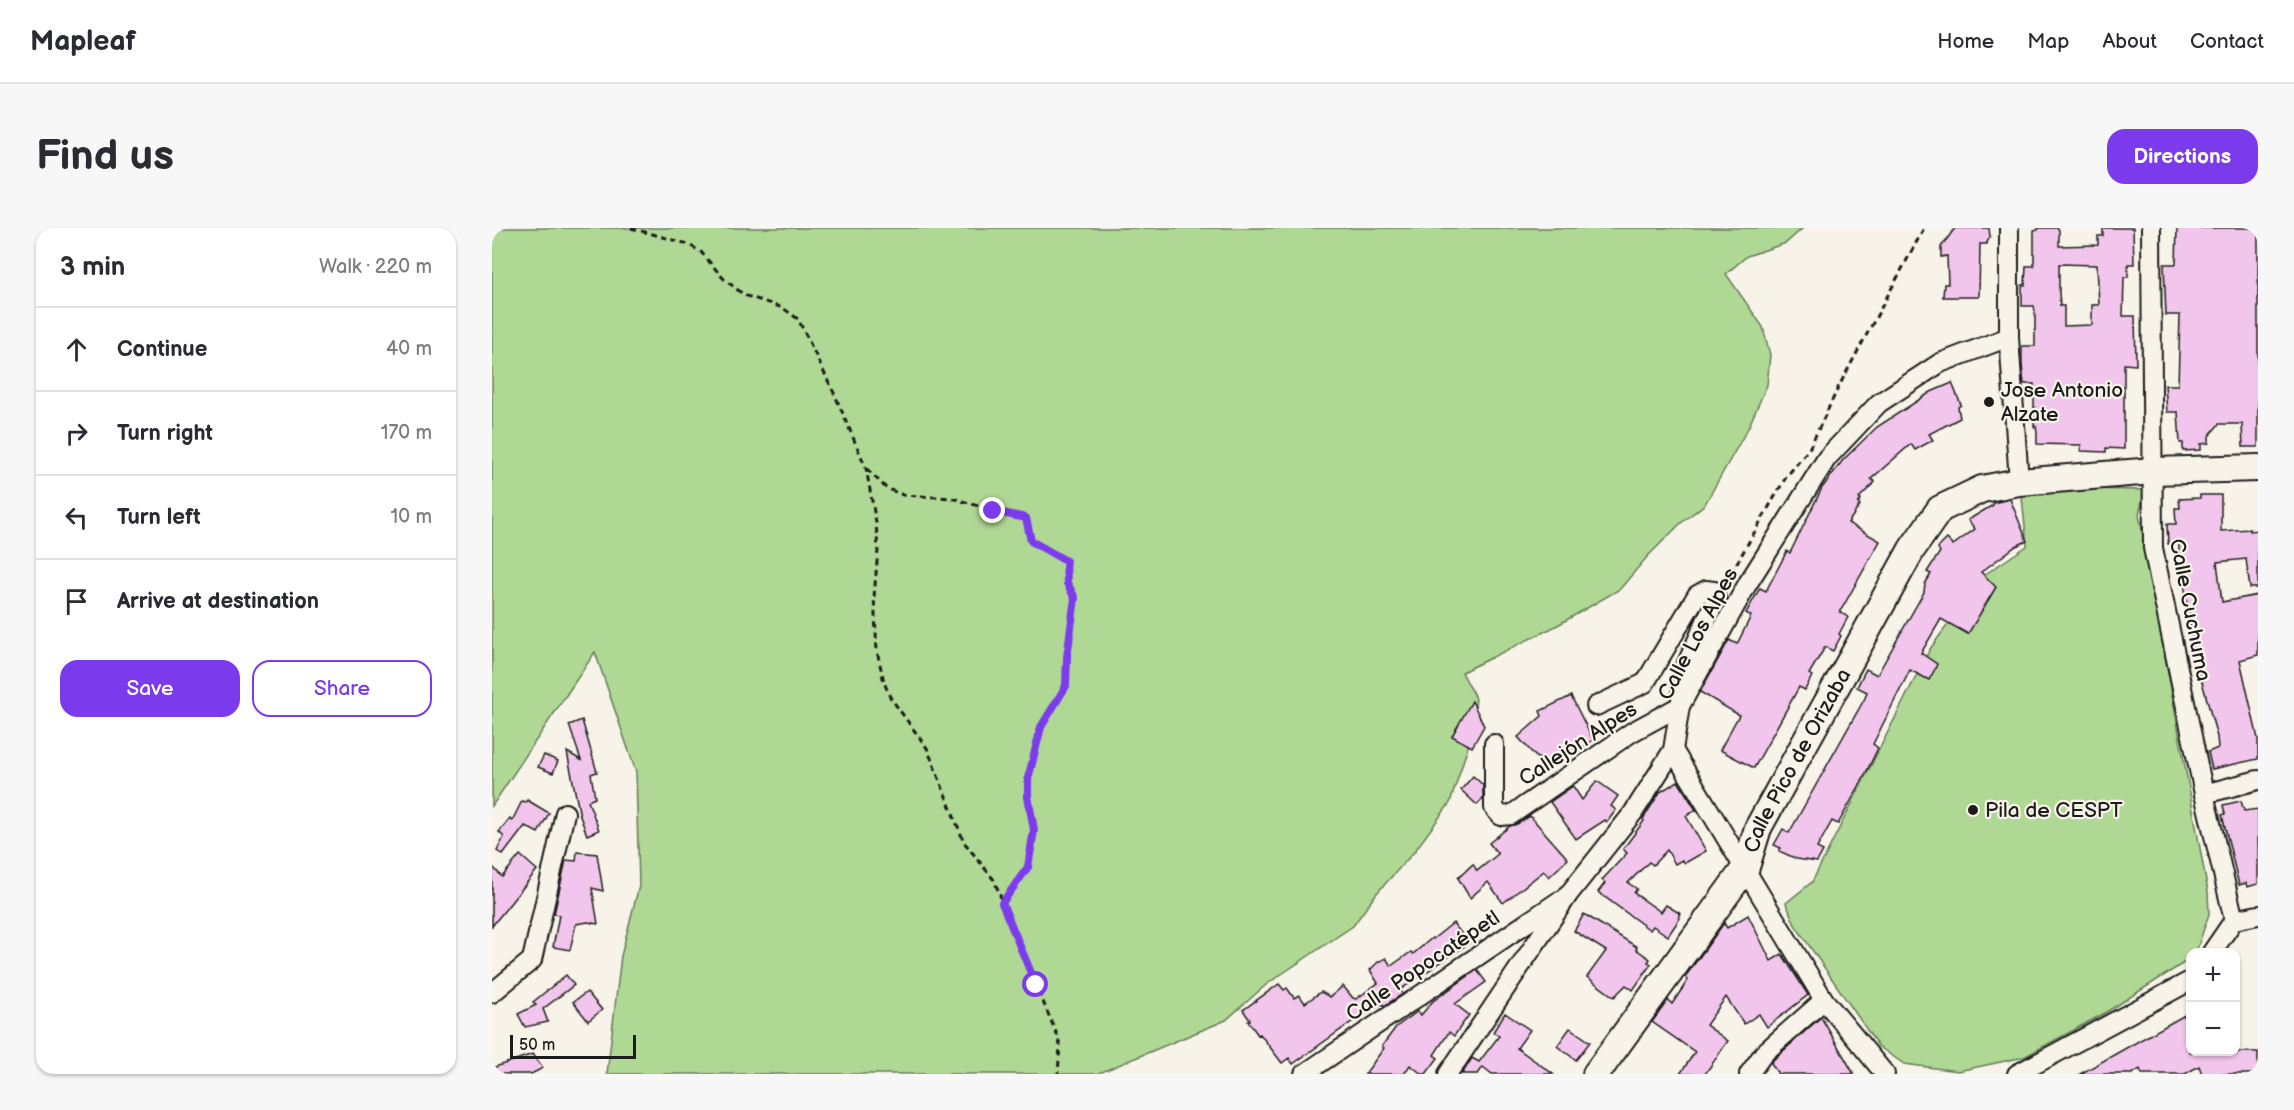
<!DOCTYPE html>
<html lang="en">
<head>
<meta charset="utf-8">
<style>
	body { margin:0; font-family:"Balsamiq Sans",sans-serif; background:#f7f7f7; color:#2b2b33 }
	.controls { position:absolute; right:18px; bottom:18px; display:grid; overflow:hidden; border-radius:12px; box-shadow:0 2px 4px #0004 }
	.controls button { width:54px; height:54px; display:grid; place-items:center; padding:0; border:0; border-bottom:2px solid #e1e1e2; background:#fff; color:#2b2b33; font:30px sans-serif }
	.scale { position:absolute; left:18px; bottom:15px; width:126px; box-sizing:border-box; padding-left:6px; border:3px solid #1c1c1c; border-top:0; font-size:16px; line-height:21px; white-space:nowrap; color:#1c1c1c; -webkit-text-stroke:4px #f7f3e8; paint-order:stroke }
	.stop { position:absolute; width:18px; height:18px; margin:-14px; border:4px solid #7c3aed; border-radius:50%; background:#fff }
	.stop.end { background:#7c3aed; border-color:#fff; box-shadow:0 2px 6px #0008 }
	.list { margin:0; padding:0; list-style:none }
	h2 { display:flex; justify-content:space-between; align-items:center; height:78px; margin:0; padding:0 24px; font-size:26px }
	h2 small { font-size:20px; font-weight:400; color:#7c7c81 }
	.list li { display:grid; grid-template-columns:39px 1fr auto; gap:18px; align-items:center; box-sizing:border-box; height:84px; padding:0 24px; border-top:2px solid #e1e1e2 }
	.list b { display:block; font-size:22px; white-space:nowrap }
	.list em { font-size:20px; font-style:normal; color:#7c7c81 }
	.actions { display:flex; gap:12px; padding:18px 24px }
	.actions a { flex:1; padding:14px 0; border:2px solid #7c3aed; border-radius:18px; text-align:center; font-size:21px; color:#7c3aed }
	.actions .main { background:#7c3aed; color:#fff }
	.icon { flex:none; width:33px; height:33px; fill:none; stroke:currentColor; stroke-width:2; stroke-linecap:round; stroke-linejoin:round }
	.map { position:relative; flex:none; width:1766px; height:846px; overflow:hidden; border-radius:18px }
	header { display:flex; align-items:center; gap:36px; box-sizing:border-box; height:84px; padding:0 30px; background:#fff; border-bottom:2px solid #e1e1e2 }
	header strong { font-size:28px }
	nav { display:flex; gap:33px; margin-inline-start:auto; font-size:21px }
	.intro { display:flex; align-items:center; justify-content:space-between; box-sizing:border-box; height:144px; padding:0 36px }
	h1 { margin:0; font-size:42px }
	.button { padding:15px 27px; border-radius:18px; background:#7c3aed; color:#fff; font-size:21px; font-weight:700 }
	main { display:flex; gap:36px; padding:0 36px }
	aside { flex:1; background:#fff; border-radius:18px; box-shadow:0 2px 4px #0004 }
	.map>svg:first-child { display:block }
	.green { fill:#b0d895; stroke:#667a58; stroke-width:1.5 }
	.building { fill:#f2c6ec; stroke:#1c1c1c; stroke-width:1.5; fill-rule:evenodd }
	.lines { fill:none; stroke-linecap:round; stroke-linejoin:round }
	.street-casing { stroke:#1c1c1c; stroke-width:22 }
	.secondary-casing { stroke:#1c1c1c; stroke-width:30 }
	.path { stroke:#1c1c1c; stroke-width:3; stroke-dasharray:6 4.5; stroke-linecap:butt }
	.street { stroke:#f7f3e8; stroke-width:18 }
	.secondary { stroke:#f7f3e8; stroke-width:26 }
	.route { stroke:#7c3aed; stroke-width:8 }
	.poi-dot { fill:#1c1c1c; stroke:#f7f3e8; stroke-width:2 }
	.labels { text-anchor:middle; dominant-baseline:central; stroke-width:4.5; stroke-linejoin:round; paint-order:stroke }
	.poi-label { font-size:21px; fill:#1c1c1c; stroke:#f7f3e8; text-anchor:start }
	.street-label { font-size:21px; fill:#1c1c1c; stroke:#f7f3e8 }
</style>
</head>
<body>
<header>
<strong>Mapleaf</strong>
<nav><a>Home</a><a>Map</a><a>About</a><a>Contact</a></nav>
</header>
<div class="intro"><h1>Find us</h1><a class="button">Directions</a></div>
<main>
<aside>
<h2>3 min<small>Walk · 220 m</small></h2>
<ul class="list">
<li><svg class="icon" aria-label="ahead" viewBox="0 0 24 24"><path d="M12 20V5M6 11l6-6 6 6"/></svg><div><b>Continue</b></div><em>40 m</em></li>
<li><svg class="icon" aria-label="right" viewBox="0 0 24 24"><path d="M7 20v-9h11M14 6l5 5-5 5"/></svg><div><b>Turn right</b></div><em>170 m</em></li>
<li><svg class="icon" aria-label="left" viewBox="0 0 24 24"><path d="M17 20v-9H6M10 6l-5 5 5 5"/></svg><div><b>Turn left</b></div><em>10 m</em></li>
<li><svg class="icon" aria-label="arrive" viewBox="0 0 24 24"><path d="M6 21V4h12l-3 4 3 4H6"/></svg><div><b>Arrive at destination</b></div></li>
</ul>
<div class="actions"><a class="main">Save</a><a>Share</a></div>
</aside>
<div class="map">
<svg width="1766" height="846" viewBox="0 0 1766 846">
	<rect width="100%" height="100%" fill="#f7f3e8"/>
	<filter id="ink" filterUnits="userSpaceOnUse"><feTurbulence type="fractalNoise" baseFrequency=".0167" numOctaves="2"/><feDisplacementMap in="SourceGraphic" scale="12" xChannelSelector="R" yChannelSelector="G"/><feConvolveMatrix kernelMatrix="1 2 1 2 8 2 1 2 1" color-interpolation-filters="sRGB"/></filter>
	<g filter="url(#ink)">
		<!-- green -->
		<g class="green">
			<path d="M 0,0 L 1311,0 L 1294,15 L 1255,28 L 1234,46 L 1271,99 L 1278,127 L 1275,157 L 1256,200 L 1213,276 L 1189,295 L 1155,329 L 1128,361 L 1064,398 L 970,444 L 984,471 L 979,509 L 958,575 L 922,624 L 884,666 L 861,698 L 775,756 L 734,792 L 605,846 L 115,846 L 129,728 L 147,658 L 144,544 L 103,424 L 0,578 Z"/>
			<path d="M 1529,260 L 1653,262 L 1647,286 L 1716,664 L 1717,686 L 1704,724 L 1698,724 L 1698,731 L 1613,785 L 1532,829 L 1466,843 L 1412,836 L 1386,818 L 1303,697 L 1294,675 L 1320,654 L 1438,421 L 1492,347 L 1535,318 Z"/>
		</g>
		<!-- building -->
		<g class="building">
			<path d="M 1463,0 L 1497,0 L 1498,9 L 1494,16 L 1488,16 L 1487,69 L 1451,69 L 1452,56 L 1456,56 L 1455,28 L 1449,29 L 1449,19 Z"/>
			<path d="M 1546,0 L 1565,0 L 1567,2 L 1567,18 L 1606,17 L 1606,8 L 1611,8 L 1611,0 L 1641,0 L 1642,36 L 1636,36 L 1636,49 L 1632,49 L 1631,88 L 1643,88 L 1644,137 L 1632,136 L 1632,221 L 1614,220 L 1614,224 L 1589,223 L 1589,217 L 1545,216 L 1545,205 L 1544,198 L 1542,199 L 1542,156 L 1532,156 L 1530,137 L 1530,118 L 1543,118 L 1543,84 L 1542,78 L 1530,78 L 1530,57 L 1533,57 L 1534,38 L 1542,38 L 1542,3 L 1546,2 ZM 1567,36 L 1605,37 L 1607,77 L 1600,77 L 1600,97 L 1572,98 L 1572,78 L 1568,78 L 1567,65 Z"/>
			<path d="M 1685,0 L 1766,0 L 1766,219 L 1751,219 L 1750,196 L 1727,196 L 1717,208 L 1717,215 L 1709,216 L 1709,222 L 1691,223 L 1691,215 L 1688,215 L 1686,184 L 1675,184 L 1673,157 L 1686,157 L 1688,87 L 1674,87 L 1672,36 L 1684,36 Z"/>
			<path d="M 1460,155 L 1469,177 L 1466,179 L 1468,190 L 1437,206 L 1441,212 L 1423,222 L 1419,216 L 1379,251 L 1383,254 L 1367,270 L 1369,271 L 1366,276 L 1368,277 L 1356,295 L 1388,313 L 1348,384 L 1356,389 L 1347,406 L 1349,408 L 1341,423 L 1333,419 L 1317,446 L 1320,448 L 1313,462 L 1307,459 L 1262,540 L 1228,522 L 1247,487 L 1208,464 L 1237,412 L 1245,416 L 1259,388 L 1254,385 L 1268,360 L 1274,363 L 1295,323 L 1298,325 L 1330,260 L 1351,232 L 1385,199 L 1439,164 Z"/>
			<path d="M 1708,267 L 1729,267 L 1729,303 L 1758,301 L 1758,303 L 1766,302 L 1766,360 L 1758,360 L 1754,331 L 1725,334 L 1730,374 L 1766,367 L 1766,427 L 1748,432 L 1766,511 L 1766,531 L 1720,541 L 1716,524 L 1726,520 L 1725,509 L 1698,409 L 1700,409 L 1690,341 L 1691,328 L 1690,325 L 1687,325 L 1687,315 L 1676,316 L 1675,296 L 1684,296 L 1683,280 L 1688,280 L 1687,271 L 1708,270 Z"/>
			<path d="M 1518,271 L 1535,313 L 1524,318 L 1489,344 L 1504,359 L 1476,406 L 1449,391 L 1429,425 L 1445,436 L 1443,441 L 1437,452 L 1418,442 L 1381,516 L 1386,520 L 1370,553 L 1346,596 L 1340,593 L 1325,620 L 1331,623 L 1325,634 L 1305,631 L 1287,623 L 1289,620 L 1282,617 L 1291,601 L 1297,605 L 1373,470 L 1375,464 L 1365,459 L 1374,441 L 1385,447 L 1432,364 L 1433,356 L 1439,346 L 1435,344 L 1448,324 L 1446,320 L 1455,311 L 1461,317 L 1483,301 L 1476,292 L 1501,277 L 1501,275 Z"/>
			<path d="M 1079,468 L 1101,512 L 1084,524 L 1080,518 L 1054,536 L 1050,531 L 1045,530 L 1026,509 L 1050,488 L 1048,483 Z"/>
			<path d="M 980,473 L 992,498 L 980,519 L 960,508 Z"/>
			<path d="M 90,492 L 105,544 L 99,546 L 103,570 L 96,573 L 107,602 L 95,607 L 88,588 L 75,524 L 89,532 L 77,497 Z"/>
			<path d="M 52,527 L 66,533 L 61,545 L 46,539 Z"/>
			<path d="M 981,548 L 991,557 L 991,571 L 985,577 L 969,562 Z"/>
			<path d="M 1105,553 L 1126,568 L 1119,578 L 1124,582 L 1115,594 L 1113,592 L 1084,611 L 1058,574 L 1081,558 L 1090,572 Z"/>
			<path d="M 1186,553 L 1204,582 L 1194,588 L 1214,623 L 1193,635 L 1190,632 L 1183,636 L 1175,622 L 1161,637 L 1157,634 L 1136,655 L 1145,661 L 1142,665 L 1169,684 L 1174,677 L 1189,686 L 1187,689 L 1188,690 L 1176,708 L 1161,698 L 1158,702 L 1106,664 L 1113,655 L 1110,652 L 1135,625 L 1131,621 L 1152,593 L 1151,591 L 1168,564 Z"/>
			<path d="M 35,572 L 57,585 L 46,605 L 33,598 L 11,627 L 5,623 L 12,609 L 7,604 L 18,590 L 20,593 L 30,573 L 34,574 Z"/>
			<path d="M 1749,573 L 1752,583 L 1766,581 L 1766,656 L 1755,659 L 1754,655 L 1747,657 L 1730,587 L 1733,586 L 1731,577 Z"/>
			<path d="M 1038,588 L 1076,631 L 1057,649 L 1052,643 L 1011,675 L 996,654 L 978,670 L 966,650 L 981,636 L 985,643 L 1006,626 L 997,615 L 1018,598 L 1025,596 Z"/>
			<path d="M 85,624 L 105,626 L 111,663 L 100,660 L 106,696 L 96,694 L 84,696 L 78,722 L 61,719 L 67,687 L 62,686 L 74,632 L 84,633 Z"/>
			<path d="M 28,627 L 45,642 L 0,698 L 0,638 L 10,649 Z"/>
			<path d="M 1092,686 L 1145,719 L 1144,721 L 1158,731 L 1156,734 L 1159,736 L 1141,762 L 1134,757 L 1122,769 L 1095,749 L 1114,723 L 1082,703 Z"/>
			<path d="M 1256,687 L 1279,733 L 1290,726 L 1316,767 L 1275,799 L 1267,786 L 1252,796 L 1234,769 L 1214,797 L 1236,813 L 1213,846 L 1188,846 L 1203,824 L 1160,794 L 1176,772 L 1180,776 L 1196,752 L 1193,749 L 1232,695 L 1235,700 Z"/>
			<path d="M 961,695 L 977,715 L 908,762 L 911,766 L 892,778 L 890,775 L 864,791 L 801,836 L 797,830 L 790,835 L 768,806 L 766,807 L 756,793 L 758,792 L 751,782 L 787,756 L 792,762 L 795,760 L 802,770 L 807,767 L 813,775 L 829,764 L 838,769 L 851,758 L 861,770 L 864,771 L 886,755 L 878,742 L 886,734 L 894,730 L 899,738 L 919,724 L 921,726 L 940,710 L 941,711 Z"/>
			<path d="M 985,742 L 994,754 L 963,776 L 977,787 L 962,808 L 957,804 L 942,827 L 946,830 L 934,846 L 930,846 L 918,837 L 912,846 L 873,846 L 892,820 L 890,818 L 904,799 L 926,783 L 929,787 L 941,773 Z"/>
			<path d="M 74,747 L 82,757 L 51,781 L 56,794 L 33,799 L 26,786 L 44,777 L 41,774 Z"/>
			<path d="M 95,764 L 110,782 L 96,793 L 81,774 Z"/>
			<path d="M 1698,784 L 1698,824 L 1766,824 L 1766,846 L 1710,846 L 1707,838 L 1693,846 L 1650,846 L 1648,841 L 1640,846 L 1588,846 Z"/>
			<path d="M 1013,785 L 1038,802 L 1025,820 L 1061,846 L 1000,846 L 991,839 L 986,846 L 970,846 L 980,830 L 987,834 L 1007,808 L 1001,804 Z"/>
			<path d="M 1329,789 L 1362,846 L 1286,846 L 1279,835 L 1280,833 Z"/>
			<path d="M 1078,800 L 1098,814 L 1084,832 L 1065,818 Z"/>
			<path d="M 41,826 L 51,840 L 39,846 L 0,846 L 0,840 Z"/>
		</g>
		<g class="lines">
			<defs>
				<g id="street">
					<path d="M 1517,0 L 1517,109 L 1527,254"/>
					<path d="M 1659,0 L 1661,320 L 1712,566 L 1742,692 L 1720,724"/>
					<path d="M 1104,478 L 1153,455 L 1205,367 L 1214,362 L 1222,363 L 1224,371 L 1191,444 L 1189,471"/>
					<path d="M 1002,516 L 1002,580 L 1009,588 L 1019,587 L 1140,504 L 1188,478"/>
					<path d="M 1181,522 L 1332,772 L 1393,846"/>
					<path d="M 1712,566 L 1766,552"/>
					<path d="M 1742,692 L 1766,687"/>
					<path d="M 0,765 L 40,732 L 73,585"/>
					<path d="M 812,846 L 1067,673"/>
					<path d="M 956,846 L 1076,667 L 1141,585 L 1181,522 L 1188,478 L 1256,355 L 1335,230 L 1387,175 L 1448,135 L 1517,109"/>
					<path d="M 1257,846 L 1272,825 L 1332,772"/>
					<path d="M 1525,846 L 1698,753"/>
				</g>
				<g id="secondary">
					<path id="s1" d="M 1104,846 L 1254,639 L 1266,600 L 1420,321 L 1448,281 L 1490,261 L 1527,254 L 1661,243 L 1766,240"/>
				</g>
			</defs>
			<!-- street casing -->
			<use href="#street" class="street-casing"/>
			<!-- secondary casing -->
			<use href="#secondary" class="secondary-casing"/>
			<!-- path -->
			<g class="path">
				<path d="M 139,0 L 196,16 L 209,24 L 231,50 L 252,67 L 291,80 L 306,91 L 343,167 L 374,240 L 384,295 L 386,322 L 382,369 L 385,423 L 392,454 L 398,469 L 435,520 L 472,614 L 502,652 L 532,729 L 566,809 L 568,817 L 566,846"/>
				<path d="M 375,241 L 394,260 L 411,267 L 460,270 L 514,286 L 535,290 L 539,313 L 574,333 L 575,355 L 583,370 L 575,429 L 574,458 L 550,499 L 536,551 L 536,569 L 541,602 L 536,639 L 510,675"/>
				<path d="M 1234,354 L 1294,249 L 1317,221 L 1347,158 L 1432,0"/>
			</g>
			<!-- street -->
			<use href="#street" class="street"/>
			<!-- secondary -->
			<use href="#secondary" class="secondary"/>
		</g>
	</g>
	<g class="lines" filter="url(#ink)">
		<!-- route -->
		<path class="route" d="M 501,283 L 534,290 L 539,313 L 574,333 L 575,355 L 583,370 L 575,429 L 574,458 L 549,499 L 536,551 L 536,569 L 542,602 L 536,639 L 510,675 L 544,757"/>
	</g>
	<!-- markers -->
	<g class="poi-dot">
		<circle cx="1497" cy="174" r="6"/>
		<circle cx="1481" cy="582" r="6"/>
	</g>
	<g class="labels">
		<!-- poi labels -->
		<g class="poi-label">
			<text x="1509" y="162">Jose Antonio<tspan x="1509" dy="24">Alzate</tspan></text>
			<text x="1493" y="582">Pila de CESPT</text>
		</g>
		<!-- street labels -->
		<g class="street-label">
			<text transform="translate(1698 382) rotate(79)">Calle Cuchuma</text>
			<text transform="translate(1206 406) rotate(-62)">Calle Los Alpes</text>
			<text transform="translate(1086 516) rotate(-33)">Callejón Alpes</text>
			<text stroke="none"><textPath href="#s1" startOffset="374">Calle Pico de Orizaba</textPath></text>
			<text transform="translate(931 738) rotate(-34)">Calle Popocatépetl</text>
		</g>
	</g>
</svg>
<div class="controls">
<button>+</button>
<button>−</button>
</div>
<div class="scale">50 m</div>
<div class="stop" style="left:544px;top:757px"></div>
<div class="stop end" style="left:501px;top:283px"></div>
</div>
</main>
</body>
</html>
